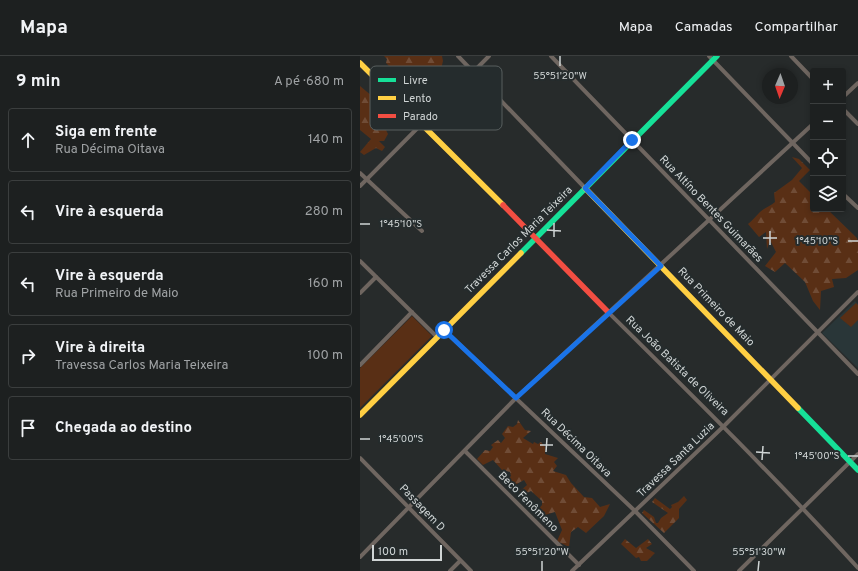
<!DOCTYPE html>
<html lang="pt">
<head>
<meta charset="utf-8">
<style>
	body { margin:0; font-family:Overpass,sans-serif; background:#252829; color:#f1f3f6 }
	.controls { position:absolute; right:12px; top:12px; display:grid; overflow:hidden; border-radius:4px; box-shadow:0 2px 6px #0003 }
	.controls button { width:36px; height:36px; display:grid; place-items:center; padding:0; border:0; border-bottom:1px solid #3b3e3e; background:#1d2020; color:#f1f3f6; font:20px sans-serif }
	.compass { position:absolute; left:402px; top:12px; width:36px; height:36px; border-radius:50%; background:#1d2020; box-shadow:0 2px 6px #0003; rotate:182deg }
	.scale { position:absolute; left:12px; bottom:10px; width:70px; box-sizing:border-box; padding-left:4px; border:2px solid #d0d5d5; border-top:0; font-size:11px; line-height:14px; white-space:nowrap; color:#d0d5d5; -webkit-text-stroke:3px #252c2d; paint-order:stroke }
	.stop { position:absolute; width:12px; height:12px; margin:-9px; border:3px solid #1a73e8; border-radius:50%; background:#fff }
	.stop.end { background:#1a73e8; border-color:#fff; box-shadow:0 1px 4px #0008 }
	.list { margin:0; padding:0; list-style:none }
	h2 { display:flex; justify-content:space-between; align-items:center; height:52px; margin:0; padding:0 16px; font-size:17px }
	h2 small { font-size:13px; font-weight:400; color:#a0a3a5 }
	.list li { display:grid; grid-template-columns:26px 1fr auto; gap:12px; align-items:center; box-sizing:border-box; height:64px; margin:0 8px 8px; padding:0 8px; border:1px solid #3b3e3e; border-radius:4px }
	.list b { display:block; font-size:15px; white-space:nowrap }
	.list p { margin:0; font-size:13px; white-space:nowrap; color:#a0a3a5 }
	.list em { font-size:13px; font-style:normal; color:#a0a3a5 }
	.icon { flex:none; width:22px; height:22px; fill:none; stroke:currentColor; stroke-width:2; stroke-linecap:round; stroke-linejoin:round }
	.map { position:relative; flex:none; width:498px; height:515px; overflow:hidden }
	header { display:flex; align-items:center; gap:24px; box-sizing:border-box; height:56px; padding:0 20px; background:#1d2020; border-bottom:1px solid #3b3e3e }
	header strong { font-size:19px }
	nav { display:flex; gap:22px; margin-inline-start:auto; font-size:14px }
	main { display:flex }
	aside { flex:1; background:#1d2020 }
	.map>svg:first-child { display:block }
	.built { fill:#293638 }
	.forest { fill:url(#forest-firs) }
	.green { fill:#592f15 }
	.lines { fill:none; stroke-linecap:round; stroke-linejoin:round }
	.street { stroke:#6f6660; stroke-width:4 }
	.fast { stroke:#16e098; stroke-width:5.5 }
	.slow { stroke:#ffcf43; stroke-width:5.5 }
	.jam { stroke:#f24e42; stroke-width:5.5 }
	.route { stroke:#1a73e8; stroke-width:5 }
	.ticks { fill:none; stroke:#d0d5d5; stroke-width:1.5 }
	.labels { text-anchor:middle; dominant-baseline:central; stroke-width:4; stroke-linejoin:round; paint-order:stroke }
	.street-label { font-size:11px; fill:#d0d5d5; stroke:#252c2d }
	.key { fill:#252c2d; stroke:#585f5f; stroke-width:1 }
	.key-label { font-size:11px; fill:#d0d5d5 }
	.ticks-label { font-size:10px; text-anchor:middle; fill:#d0d5d5; stroke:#252c2d; stroke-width:4; stroke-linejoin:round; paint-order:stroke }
</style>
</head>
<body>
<header>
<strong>Mapa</strong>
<nav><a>Mapa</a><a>Camadas</a><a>Compartilhar</a></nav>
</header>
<main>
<aside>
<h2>9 min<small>A pé · 680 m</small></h2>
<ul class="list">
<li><svg class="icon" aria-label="ahead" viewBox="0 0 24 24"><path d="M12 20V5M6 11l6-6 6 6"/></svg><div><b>Siga em frente</b><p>Rua Décima Oitava</p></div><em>140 m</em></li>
<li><svg class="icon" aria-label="left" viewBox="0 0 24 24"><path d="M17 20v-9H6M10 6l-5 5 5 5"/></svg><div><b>Vire à esquerda</b></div><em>280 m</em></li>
<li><svg class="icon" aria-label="left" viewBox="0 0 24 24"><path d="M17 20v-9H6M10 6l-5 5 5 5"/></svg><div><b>Vire à esquerda</b><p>Rua Primeiro de Maio</p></div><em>160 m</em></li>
<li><svg class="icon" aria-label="right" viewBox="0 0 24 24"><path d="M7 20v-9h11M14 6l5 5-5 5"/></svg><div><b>Vire à direita</b><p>Travessa Carlos Maria Teixeira</p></div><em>100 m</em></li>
<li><svg class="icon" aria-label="arrive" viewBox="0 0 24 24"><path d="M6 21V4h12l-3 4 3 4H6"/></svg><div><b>Chegada ao destino</b></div></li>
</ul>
</aside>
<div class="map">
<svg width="498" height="515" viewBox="0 0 498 515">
	<defs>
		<pattern id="forest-firs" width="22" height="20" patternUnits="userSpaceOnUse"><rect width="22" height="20" fill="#592f15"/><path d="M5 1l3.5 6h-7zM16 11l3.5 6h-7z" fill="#704c36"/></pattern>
	</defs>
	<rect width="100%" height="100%" fill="#272b2b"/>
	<!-- built -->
	<path class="built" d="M 495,245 L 498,248 L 498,312 L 462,277 Z"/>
	<!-- forest -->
	<g class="forest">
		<path d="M 24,0 L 82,0 L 83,5 L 81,13 L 30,11 L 26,7 L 27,3 Z"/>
		<path d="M 0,30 L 12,40 L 20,37 L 23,41 L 19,45 L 32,60 L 46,59 L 45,66 L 25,72 L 28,78 L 24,85 L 19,85 L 25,91 L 22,95 L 16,92 L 4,99 L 0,96 L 11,83 L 0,74 Z"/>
		<path d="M 432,101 L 439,103 L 450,114 L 439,125 L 453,139 L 453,153 L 467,153 L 497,182 L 498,186 L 498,214 L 486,222 L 472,223 L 474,231 L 461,235 L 460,254 L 453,245 L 445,226 L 425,207 L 415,216 L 405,210 L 416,196 L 410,184 L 407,193 L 406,176 L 399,181 L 388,168 C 393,164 396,160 400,156 C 404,152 411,150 415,146 L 414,137 L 432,124 L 442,112 Z"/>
		<path d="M 158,364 L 165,374 L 171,375 L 163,382 L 173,388 L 174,386 L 178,388 L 181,386 L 185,391 L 185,398 L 198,402 L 194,406 L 197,410 L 193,415 L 206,419 L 211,427 L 224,441 L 232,442 L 240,451 L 250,448 L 244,460 L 226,477 L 218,471 L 211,476 L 209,491 L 197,485 L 202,474 L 195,456 C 186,458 184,462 177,455 L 182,449 L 182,445 L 171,435 L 163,439 L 159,436 L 167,429 L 164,424 L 155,429 L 153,426 L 147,427 L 146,425 L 151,420 L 150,416 L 142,414 L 133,404 L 123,409 L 117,403 L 125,394 L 130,395 L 133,391 L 131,389 L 138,384 L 141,387 L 145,382 L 142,378 L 148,370 L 153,371 L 157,368 Z"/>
		<path d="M 324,440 L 327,444 L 319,453 L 319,462 L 304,477 L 282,457 L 284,454 L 294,461 L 296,467 L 298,467 L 301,462 L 308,457 L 292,446 L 295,442 L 310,453 L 312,451 L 311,449 L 318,446 Z"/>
		<path d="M 265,483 L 276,492 L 288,483 L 292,488 L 286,492 L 295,497 L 287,505 L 281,505 L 279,501 L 276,502 L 261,488 Z"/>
	</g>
	<!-- green -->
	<g class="green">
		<path d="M 496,247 L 498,249 L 498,264 L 491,271 L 480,262 Z"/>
		<path d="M 52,260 L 72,280 L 0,352 L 0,312 Z"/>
	</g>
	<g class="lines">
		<!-- street -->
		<g class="street">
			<path d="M 98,0 L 225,132"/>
			<path d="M 191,0 L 498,318"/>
			<path d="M 349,0 L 453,108"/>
			<path d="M 431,0 L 453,23"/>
			<path d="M 483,41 L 498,27"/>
			<path d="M 483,53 L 498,68"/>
			<path d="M 0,117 L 62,175"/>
			<path d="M 0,130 L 129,0"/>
			<path d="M 483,138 L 498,152"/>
			<path d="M 0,205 L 77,281"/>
			<path d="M 0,237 L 16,221"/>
			<path d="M 249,257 C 334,341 418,424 498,512"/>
			<path d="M 84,274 L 275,455 L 334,515"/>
			<path d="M 0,309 L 52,256"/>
			<path d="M 105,395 L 219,509"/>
			<path d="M 0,402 L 111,515"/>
			<path d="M 0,501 L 156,342 L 453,68"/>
			<path d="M 90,515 L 100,505"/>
			<path d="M 212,515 L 364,370 L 498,236"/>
			<path d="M 379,515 L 498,398"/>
		</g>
		<!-- fast -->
		<g class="fast">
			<path d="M 161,197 L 357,0"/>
			<path d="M 438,352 L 498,414"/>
		</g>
		<!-- slow -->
		<g class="slow">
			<path d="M 0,7 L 143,149"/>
			<path d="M 225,132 L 438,352"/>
			<path d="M 0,359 L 161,197"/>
		</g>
		<!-- jam -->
		<path class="jam" d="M 143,149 L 249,257"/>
	</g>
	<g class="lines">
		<!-- route -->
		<path class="route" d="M 84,274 L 156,342 L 301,210 L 225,132 L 272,84"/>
	</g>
	<!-- ticks -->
	<path class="ticks" d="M 200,10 L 200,0M 0,168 L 10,168M 187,174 L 201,175M 194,181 L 194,167M 403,182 L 417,182M 488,185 L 498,185M 410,189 L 410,175M 0,383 L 10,383M 180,389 L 193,389M 186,396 L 187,382M 396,396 L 410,397M 488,400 L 498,400M 402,404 L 403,390M 182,515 L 182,505M 398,515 L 399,505"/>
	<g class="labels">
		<!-- street labels -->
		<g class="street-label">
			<text transform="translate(351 153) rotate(46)">Rua Altíno Bentes Guimarães</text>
			<text transform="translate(159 184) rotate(-45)">Travessa Carlos Maria Teixeira</text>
			<text transform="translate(356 251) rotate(46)">Rua Primeiro de Maio</text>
			<text transform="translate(317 310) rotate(44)">Rua João Batista de Oliveira</text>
			<text transform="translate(216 387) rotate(44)">Rua Décima Oitava</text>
			<text transform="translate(316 404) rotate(-44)">Travessa Santa Luzia</text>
			<text transform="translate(168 446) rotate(45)">Beco Fenômeno</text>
			<text transform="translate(62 452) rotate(46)">Passagem D</text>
		</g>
	</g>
	<!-- legend -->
	<rect x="10" y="10" width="132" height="64" rx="6" class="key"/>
	<rect x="18" y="22" width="18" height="4" fill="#16e098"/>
	<rect x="18" y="40" width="18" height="4" fill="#ffcf43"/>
	<rect x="18" y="58" width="18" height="4" fill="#f24e42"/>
	<g class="key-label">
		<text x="43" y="28">Livre</text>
		<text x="43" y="46">Lento</text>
		<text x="43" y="64">Parado</text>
	</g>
	<g class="ticks-label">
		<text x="200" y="23">55°51'20"W</text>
		<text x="41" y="171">1°45'10"S</text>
		<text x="457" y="188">1°45'10"S</text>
		<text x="41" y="386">1°45'00"S</text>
		<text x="457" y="403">1°45'00"S</text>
		<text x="182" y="499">55°51'20"W</text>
		<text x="399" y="499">55°51'30"W</text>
	</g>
</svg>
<div class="controls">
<button>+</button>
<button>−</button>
<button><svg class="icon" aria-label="locate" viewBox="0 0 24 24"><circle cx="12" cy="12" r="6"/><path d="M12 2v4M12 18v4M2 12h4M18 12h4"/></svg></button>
<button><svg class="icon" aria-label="layers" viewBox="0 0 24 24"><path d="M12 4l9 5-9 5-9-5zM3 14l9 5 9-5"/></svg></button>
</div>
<svg class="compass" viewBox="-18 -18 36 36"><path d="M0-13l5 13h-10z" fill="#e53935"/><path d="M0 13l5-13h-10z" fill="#a0a3a5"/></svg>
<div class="scale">100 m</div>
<div class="stop" style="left:84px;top:274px"></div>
<div class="stop end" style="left:272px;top:84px"></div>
</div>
</main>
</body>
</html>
